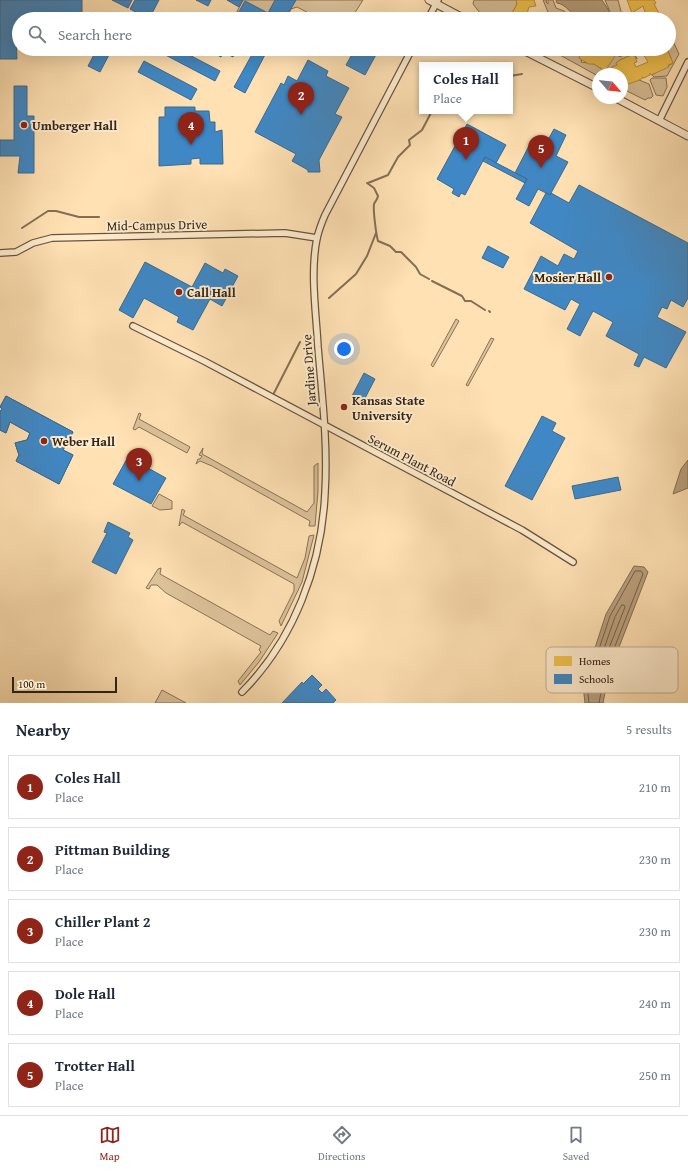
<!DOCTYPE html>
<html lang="en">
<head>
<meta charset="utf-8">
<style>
	body { margin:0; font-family:"Gentium Book Plus",serif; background:#f2f2f3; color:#1f2937 }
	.compass { position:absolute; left:592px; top:68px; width:36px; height:36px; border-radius:50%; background:#fff; box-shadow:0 4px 16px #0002; rotate:118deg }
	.scale { position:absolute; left:12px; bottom:10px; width:105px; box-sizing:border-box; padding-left:4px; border:2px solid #332518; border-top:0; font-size:11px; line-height:14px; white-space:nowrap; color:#332518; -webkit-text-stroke:3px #ffecce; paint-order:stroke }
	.you { position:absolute; left:344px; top:349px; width:14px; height:14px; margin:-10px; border:3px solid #fff; border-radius:50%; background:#1a73e8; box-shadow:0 0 0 6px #1a73e833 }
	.badge { display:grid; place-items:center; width:26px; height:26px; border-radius:50%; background:#8f2418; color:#fff; font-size:13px; font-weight:700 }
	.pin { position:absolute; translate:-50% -33px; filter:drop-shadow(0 1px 2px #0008) }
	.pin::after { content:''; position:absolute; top:21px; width:14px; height:12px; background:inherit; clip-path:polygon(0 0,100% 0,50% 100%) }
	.popup { position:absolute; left:419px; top:62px; width:94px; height:52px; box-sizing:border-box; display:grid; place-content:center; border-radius:0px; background:#fff; filter:drop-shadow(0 1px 3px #0005); font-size:13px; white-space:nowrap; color:#747a83 }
	.popup b { font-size:15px; color:#1f2937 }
	.popup::after { content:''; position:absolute; left:50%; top:100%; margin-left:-8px; border:8px solid transparent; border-top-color:#fff }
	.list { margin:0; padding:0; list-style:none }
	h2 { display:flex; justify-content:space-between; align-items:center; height:52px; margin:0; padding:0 16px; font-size:17px }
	h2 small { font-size:13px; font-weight:400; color:#747a83 }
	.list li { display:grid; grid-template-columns:26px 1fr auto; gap:12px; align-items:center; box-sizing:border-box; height:64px; margin:0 8px 8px; padding:0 8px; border:1px solid #e0e1e3; border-radius:0px }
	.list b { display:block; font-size:15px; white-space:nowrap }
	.list p { margin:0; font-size:13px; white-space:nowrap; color:#747a83 }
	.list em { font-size:13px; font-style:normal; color:#747a83 }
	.icon { flex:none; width:22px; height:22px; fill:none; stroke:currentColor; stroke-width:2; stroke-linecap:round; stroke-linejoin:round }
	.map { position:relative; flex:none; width:688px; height:703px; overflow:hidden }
	.search { position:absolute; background:#fff; box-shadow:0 4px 16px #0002; left:12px; right:12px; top:12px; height:44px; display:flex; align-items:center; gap:10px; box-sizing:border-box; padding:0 14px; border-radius:22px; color:#747a83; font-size:15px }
	.sheet { height:412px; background:#fff }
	nav { display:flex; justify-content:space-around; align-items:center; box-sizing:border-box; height:56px; border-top:1px solid #e0e1e3; background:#fff; font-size:11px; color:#747a83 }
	nav a { display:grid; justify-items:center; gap:2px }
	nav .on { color:#8f2418 }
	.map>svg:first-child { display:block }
	.green { fill:#dcc199; stroke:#887358 }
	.water { fill:#baa17e; stroke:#846f55 }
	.homes { fill:#f2c14e; stroke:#b9923e }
	.schools { fill:#3f88c5; stroke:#3b6a91 }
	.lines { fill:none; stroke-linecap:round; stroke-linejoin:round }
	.shore { stroke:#76634b; stroke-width:1 }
	.stream { stroke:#846f55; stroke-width:2 }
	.minor-casing { stroke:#66543f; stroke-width:8 }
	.tertiary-casing { stroke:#66543f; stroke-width:9 }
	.minor { stroke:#ffecce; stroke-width:5.5 }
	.tertiary { stroke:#ffecce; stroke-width:7 }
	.poi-dot { fill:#8f2418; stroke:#ffecce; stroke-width:1.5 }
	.labels { text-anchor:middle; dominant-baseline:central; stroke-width:4; stroke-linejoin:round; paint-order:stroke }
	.poi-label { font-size:13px; font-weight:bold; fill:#332518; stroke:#ffecce; text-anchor:start }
	.street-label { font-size:13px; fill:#332518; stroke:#ffecce }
	.key { fill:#ffecce; stroke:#c2b097; stroke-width:1 }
	.key-label { font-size:11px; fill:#332518 }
</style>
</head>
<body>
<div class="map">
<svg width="688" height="703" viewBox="0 0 688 703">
	<rect width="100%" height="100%" fill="#ffe1b3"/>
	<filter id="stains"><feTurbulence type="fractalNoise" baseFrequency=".005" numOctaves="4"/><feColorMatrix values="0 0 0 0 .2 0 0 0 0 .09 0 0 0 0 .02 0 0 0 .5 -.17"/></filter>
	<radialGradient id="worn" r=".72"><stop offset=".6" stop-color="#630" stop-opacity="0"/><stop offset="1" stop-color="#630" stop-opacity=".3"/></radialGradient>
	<!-- green -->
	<g class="green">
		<path d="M 243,0 L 363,0 L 351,19 L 320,19 L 297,7 L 291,9 L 286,19 L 233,19 Z"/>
		<path d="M 474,0 L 516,0 L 517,4 L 509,19 L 491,19 L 480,13 L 473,4 Z"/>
		<path d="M 543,0 L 547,0 L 546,2 L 548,4 L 548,0 L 553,0 L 556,8 L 564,11 L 573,19 L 555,18 L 548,12 Z"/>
		<path d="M 605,0 L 618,0 L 623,19 L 613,19 Z"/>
		<path d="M 671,37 L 679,54 L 667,76 L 654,77 L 652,75 L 673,63 L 667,49 L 669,49 L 669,38 Z"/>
		<path d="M 577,49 L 576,53 L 582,59 L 581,62 L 594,64 L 605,71 L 616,52 L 616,55 L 621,57 L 622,54 L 633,51 L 637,59 L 634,54 L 620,60 L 616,63 L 617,65 L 612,67 L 615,74 L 598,74 L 598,76 L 560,55 Z"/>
		<path d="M 652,78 L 666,78 L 667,87 L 663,96 L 656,95 L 650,80 Z"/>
		<path d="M 639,80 L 649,84 L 653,96 L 651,98 L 648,98 L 645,100 L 623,89 L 624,84 Z"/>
		<path d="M 456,319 L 459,321 L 433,367 L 431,365 Z"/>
		<path d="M 491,338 L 494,339 L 468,386 L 466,385 Z"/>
		<path d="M 139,413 L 141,414 L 139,419 L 190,447 L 187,453 L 139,427 L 135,430 L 133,429 Z"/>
		<path d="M 203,448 L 202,454 L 307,512 L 314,503 L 314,466 L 318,463 L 318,491 L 315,526 L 309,526 L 310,521 L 212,466 L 200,461 L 196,464 L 198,459 L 200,459 L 202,456 L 199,455 Z"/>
		<path d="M 159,494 L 172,501 L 172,509 L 160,510 L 152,506 Z"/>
		<path d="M 182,509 L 185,511 L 183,515 L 297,578 L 305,558 L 309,536 L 314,535 L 302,582 L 281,626 L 279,621 L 294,591 L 294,584 L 182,522 L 179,526 Z"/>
		<path d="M 161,568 L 160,574 L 270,635 L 273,631 L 278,633 L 259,662 L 240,685 L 238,681 L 261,652 L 259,650 L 261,646 L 166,593 L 157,585 L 151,585 L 149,589 L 146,588 L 158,569 Z"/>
		<path d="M 162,690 L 186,703 L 155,703 Z"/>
	</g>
	<!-- water -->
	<g class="water">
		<path d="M 556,0 L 602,0 L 609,11 L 609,19 L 576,19 C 572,13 565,4 557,3 Z"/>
		<path d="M 688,460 L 688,488 L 673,494 L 681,469 Z"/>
		<path d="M 634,566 L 644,567 L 648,572 L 609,673 L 603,703 L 585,703 L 583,685 L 606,614 Z"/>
	</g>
	<!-- homes -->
	<g class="homes">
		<path d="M 516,0 L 534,0 L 536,6 L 529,7 L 526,17 L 530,19 L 509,19 L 517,4 Z"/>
		<path d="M 627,0 L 654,0 L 656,3 L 654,4 L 662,19 L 644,19 L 647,18 L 643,6 L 632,13 Z"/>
		<path d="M 582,49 L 602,49 L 615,56 L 605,71 L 594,64 L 589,64 L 579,58 Z"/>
		<path d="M 646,49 L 667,49 L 673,63 L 668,65 L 669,67 L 651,75 L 650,73 L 650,75 L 644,78 L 642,77 L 643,78 L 637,81 L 625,85 L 624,83 L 622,84 L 622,74 L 615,74 L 612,67 L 617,65 L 616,63 L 620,60 L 634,54 L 637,62 L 634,63 L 636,67 L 648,62 L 641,51 Z"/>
	</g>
	<!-- schools -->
	<g class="schools">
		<path d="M 0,0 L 82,0 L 82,19 L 19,19 L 19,35 L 16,35 L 17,59 L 0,59 Z"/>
		<path d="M 112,0 L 132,0 L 128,8 Z"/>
		<path d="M 135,0 L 159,0 L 149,19 L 130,9 Z"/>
		<path d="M 196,0 L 211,0 L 208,6 Z"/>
		<path d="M 227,0 L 243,0 L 239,7 Z"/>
		<path d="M 275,0 L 296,0 L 285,19 L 240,19 L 236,17 L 245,1 L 268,13 Z"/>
		<path d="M 97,49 L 112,49 L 100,72 L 88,66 Z"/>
		<path d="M 154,49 L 178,49 L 220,71 L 215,81 Z"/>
		<path d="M 206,49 L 233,49 L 236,50 L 233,57 L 227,54 L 228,51 L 225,50 L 221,57 Z"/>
		<path d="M 255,49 L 268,49 L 245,93 L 234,87 Z"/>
		<path d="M 355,49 L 379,49 L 365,75 L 346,65 Z"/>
		<path d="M 308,60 L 328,71 L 326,76 L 349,88 L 335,114 L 342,117 L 319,160 L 320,172 L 308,172 L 308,170 L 292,161 L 296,154 L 255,132 L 281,83 L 284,85 L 288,76 L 297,81 Z"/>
		<path d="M 144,61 L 197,89 L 191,100 L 138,72 Z"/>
		<path d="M 14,86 L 27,86 L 27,116 L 34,116 L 34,173 L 18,173 L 20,156 L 0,156 L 0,140 L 14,140 Z"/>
		<path d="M 165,107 L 195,107 L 195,111 L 209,111 L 210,122 L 215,122 L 215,132 L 222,130 L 223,164 L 200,164 L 200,158 L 191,159 L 191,164 L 159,166 L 159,117 L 165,117 Z"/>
		<path d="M 467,124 L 506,145 L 496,163 L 485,157 L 465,195 L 461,193 L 459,197 L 452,193 L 454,189 L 437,179 Z"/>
		<path d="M 554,129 L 566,135 L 556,156 L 568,162 L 550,195 L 538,189 L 529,206 L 516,199 L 527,179 L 515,173 L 531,142 L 543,149 Z"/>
		<path d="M 485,157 L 527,179 L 525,183 L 483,161 Z"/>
		<path d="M 579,185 L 688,243 L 688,298 L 683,307 L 671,300 L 667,309 L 662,307 L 657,317 L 686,332 L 666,368 L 644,357 L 639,367 L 634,365 L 639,354 L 606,336 L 613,322 L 593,311 L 580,336 L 567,329 L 580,304 L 571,299 L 565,310 L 524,289 L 541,256 L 558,266 L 564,254 L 574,259 L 578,251 L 530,223 L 546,193 L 550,195 L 551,193 L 569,203 Z"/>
		<path d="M 488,246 L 509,257 L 503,268 L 482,258 Z"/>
		<path d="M 145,262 L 192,287 L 205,263 L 223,273 L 225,269 L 238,276 L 222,306 L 210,299 L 193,330 L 177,322 L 179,317 L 144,298 L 133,318 L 119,310 Z"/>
		<path d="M 364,373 L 375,379 L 363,402 L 352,396 Z"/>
		<path d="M 6,396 L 73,432 L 63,450 L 73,455 L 59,484 L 16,461 L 19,455 L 15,443 L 27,440 L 30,433 L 10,422 L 6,433 L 0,430 L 0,411 L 2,409 L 0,407 Z"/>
		<path d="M 6,396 L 73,432 L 63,450 L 73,455 L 59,484 L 16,461 L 19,455 L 15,443 L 27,440 L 30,433 L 10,422 L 6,433 L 0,430 L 0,411 L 2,409 L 0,407 Z"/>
		<path d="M 542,416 L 556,423 L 552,431 L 565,438 L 532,500 L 505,486 Z"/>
		<path d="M 376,438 L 394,448 L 391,454 L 373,445 Z"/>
		<path d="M 128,457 L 166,478 L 151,504 L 113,484 Z"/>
		<path d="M 618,477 L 621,490 L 575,499 L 572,486 Z"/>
		<path d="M 108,522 L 130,533 L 128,537 L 133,540 L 116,574 L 92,562 L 107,533 L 104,532 Z"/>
		<path d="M 312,675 L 322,685 L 318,689 L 322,693 L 326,689 L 336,700 L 333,703 L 282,703 L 302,682 L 303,684 Z"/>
	</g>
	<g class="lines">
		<!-- shore -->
		<g class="shore">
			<path d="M 622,605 L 624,605 L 625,607 L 604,661 L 602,662 L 600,660 L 615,617 Z"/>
			<path d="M 598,673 L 599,675 L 596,690 L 594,691 L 592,685 L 596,674 Z"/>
			<path d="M 589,703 L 587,685 L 610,616 L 635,571 L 641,571 L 643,574 L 605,672 L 599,703"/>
		</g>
		<!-- stream -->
		<g class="stream">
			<path d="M 510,76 L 522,74"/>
			<path d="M 367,183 L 374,188 L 378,196 C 377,201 375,201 374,204 C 373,210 376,234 378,241 L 390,246 L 396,252 L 401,252 L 416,267 L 420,274 L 429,279"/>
			<path d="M 368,183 L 388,175 L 398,157 L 410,145 L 409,140 L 422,130 L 432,111"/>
			<path d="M 22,228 L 48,211 L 56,211 L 79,217 L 99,217"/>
			<path d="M 432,281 L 462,296 L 465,301 L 471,301 L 485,310"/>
			<path d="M 329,298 L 356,274 L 367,256 L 376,233"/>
			<path d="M 489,311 L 490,312"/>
			<path d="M 274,393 L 300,342"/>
		</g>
		<defs>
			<g id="minor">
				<path d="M 428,19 L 438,0"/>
				<path d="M 659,121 L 688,62"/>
				<path d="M 0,253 L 16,252 L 33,243 L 52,238 L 285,233 L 317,238"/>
				<path d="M 133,326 L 204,361 L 522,530 L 573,562"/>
				<path d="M 242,692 C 294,640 322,565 325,492 C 328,444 322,395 318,347 C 316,311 310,273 317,238 C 319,230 322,222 325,215 L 412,49"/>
			</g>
			<g id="tertiary">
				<path d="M 429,0 L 465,19"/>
				<path d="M 521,49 L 598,88"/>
				<path d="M 616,98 L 688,136"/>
			</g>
		</defs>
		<!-- minor casing -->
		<use href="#minor" class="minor-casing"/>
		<!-- tertiary casing -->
		<use href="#tertiary" class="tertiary-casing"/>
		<!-- minor -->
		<use href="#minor" class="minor"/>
		<!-- tertiary -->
		<use href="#tertiary" class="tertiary"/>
	</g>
	<!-- markers -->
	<g class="poi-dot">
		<circle cx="24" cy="125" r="4"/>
		<circle cx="609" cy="277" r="4"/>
		<circle cx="179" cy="292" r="4"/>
		<circle cx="344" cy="407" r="4"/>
		<circle cx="44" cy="441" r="4"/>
	</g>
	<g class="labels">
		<!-- poi labels -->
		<g class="poi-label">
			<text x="32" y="125">Umberger Hall</text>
			<text x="601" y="277" text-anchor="end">Mosier Hall</text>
			<text x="187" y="292">Call Hall</text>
			<text x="352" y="400">Kansas State<tspan x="352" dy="15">University</tspan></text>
			<text x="52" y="441">Weber Hall</text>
		</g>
		<!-- street labels -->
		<g class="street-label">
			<text transform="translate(157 225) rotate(-1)">Mid-Campus Drive</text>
			<text transform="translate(309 370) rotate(-94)">Jardine Drive</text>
			<text transform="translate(412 460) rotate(28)">Serum Plant Road</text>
		</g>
	</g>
	<!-- legend -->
	<rect x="546" y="647" width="132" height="46" rx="6" class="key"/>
	<rect x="554" y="656" width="18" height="10" fill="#f2c14e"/>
	<rect x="554" y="674" width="18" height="10" fill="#3f88c5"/>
	<g class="key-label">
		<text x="579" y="665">Homes</text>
		<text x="579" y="683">Schools</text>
	</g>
	<rect width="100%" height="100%" filter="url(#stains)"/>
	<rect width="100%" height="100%" fill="url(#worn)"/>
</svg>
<svg class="compass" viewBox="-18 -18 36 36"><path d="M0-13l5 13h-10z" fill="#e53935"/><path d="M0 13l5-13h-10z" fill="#747a83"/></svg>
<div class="scale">100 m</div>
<div class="you"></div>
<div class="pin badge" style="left:466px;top:160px">1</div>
<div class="popup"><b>Coles Hall</b>Place</div>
<div class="pin badge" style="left:301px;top:115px">2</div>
<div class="pin badge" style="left:139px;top:481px">3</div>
<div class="pin badge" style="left:191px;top:145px">4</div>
<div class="pin badge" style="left:541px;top:168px">5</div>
<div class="search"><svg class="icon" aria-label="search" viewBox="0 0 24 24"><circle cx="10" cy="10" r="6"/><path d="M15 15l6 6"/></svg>Search here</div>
</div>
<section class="sheet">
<h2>Nearby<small>5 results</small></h2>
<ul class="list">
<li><span class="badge">1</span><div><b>Coles Hall</b><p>Place</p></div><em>210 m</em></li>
<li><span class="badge">2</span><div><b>Pittman Building</b><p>Place</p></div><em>230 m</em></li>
<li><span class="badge">3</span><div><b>Chiller Plant 2</b><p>Place</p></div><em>230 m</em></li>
<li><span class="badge">4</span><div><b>Dole Hall</b><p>Place</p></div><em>240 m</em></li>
<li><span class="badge">5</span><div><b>Trotter Hall</b><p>Place</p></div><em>250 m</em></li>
</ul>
</section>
<nav>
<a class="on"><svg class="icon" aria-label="map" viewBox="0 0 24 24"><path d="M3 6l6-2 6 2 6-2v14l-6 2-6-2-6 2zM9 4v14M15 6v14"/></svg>Map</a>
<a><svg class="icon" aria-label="directions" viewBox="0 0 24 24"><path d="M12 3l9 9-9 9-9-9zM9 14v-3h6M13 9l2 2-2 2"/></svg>Directions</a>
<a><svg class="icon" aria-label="saved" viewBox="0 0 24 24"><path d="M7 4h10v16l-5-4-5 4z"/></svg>Saved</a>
</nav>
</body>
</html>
